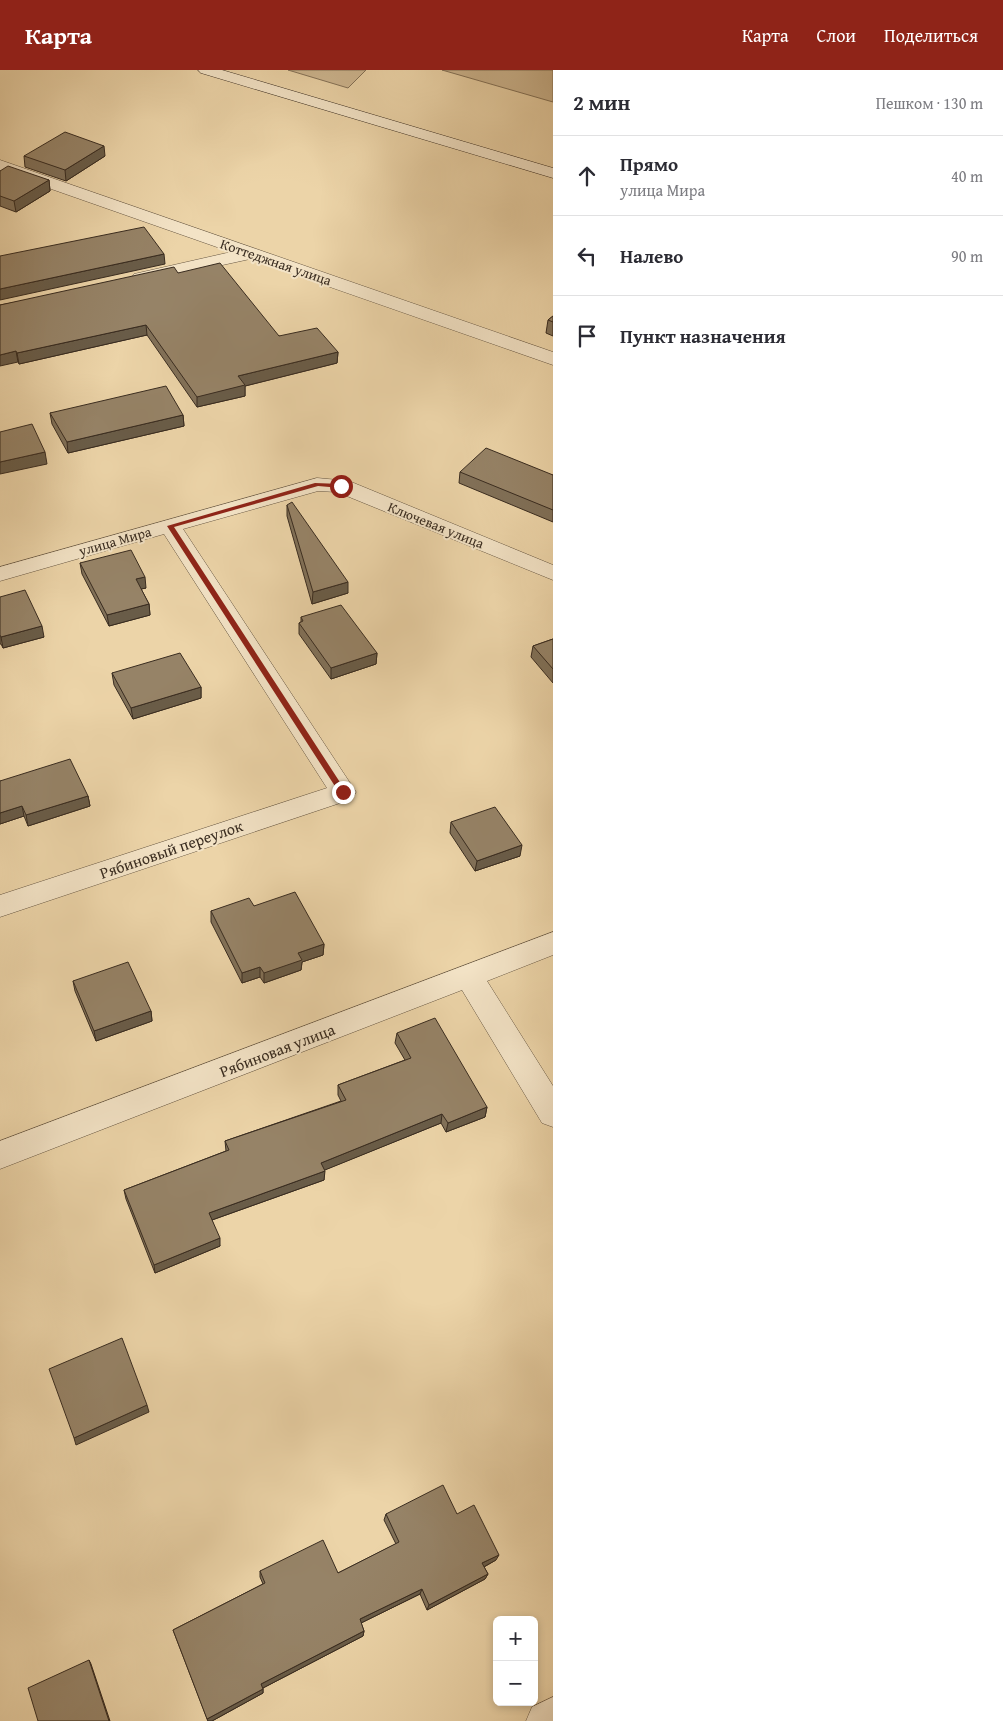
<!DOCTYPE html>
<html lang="ru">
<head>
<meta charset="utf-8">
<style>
	body { margin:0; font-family:"Gentium Book Plus",serif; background:#f2f2f3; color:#2b2b33 }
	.controls { position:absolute; right:15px; bottom:15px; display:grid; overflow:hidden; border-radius:8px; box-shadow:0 2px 8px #0003 }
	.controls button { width:45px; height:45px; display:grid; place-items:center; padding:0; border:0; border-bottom:1px solid #e1e1e2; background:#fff; color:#2b2b33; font:25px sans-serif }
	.stop { position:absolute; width:15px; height:15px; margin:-11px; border:4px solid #8f2418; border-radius:50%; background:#fff }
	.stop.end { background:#8f2418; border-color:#fff; box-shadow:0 1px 5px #0008 }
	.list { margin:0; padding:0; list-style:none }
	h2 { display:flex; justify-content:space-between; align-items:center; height:65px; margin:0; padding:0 20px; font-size:21px }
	h2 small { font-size:16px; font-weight:400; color:#7c7c81 }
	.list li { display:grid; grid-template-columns:32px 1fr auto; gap:15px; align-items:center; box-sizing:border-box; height:80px; padding:0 20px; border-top:1px solid #e1e1e2 }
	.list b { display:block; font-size:19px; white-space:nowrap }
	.list p { margin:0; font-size:16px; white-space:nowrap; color:#7c7c81 }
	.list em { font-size:16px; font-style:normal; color:#7c7c81 }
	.icon { flex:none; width:28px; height:28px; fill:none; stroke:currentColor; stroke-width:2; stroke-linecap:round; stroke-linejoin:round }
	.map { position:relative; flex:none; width:553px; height:1651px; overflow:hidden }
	header { display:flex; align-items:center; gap:30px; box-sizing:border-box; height:70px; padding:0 25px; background:#8f2418; color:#fff }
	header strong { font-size:24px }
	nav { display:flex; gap:28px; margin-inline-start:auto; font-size:18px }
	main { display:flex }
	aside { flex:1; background:#fff }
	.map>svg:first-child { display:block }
	.green { fill:#ceb791; stroke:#847258 }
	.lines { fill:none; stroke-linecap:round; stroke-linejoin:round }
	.street-casing { stroke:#665642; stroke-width:1 }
	.secondary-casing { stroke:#392c20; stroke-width:1 }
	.street { fill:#f3e3c6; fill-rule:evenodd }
	.secondary { fill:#f3e3c6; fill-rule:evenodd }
	.wall { fill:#817159; stroke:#392c20 }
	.shaded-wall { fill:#695c48; stroke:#392c20 }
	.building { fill:#968367; stroke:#392c20 }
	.route { fill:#8f2418 }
	.labels { text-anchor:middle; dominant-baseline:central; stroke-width:4; stroke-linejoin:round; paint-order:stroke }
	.far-street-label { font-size:14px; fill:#392c20; stroke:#f3e3c6 }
	.street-label { font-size:16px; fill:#392c20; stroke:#f3e3c6 }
</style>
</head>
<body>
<header>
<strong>Карта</strong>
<nav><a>Карта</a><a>Слои</a><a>Поделиться</a></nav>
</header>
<main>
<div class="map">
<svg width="553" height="1651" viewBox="0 0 553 1651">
	<rect width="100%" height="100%" fill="#ecd4a8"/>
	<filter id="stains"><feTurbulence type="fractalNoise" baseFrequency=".004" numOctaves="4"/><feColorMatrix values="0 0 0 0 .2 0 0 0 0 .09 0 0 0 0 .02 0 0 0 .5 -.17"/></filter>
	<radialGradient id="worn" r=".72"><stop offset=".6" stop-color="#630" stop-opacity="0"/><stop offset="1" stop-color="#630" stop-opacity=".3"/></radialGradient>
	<!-- green -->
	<g class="green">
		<path d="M 288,0 L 366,0 L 348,18 Z"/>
		<path d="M 442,0 L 553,0 L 553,32 Z"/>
	</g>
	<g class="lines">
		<defs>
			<g id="street">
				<path d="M 0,90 L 553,282 L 553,295 L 250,189 L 140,213 L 134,212 L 131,208 L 134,204 L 231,182 L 0,101 Z"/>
				<path d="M 317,408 L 349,411 L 553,495 L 553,510 L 337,422 L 318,421 L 183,459 L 356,722 L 352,729 L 0,847 L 0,825 L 327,718 L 164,464 L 0,511 L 0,497 Z"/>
				<path d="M 553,862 L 553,885 L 487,911 L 553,1016 L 553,1057 L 542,1053 L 462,920 L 0,1099 L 0,1071 Z"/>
				<path d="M 553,1627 L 553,1651 L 526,1651 L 532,1637 Z"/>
			</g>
			<path id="secondary" d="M 198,0 L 222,0 L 553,98 L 553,108 L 201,3 Z"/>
		</defs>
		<!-- street casing -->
		<use href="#street" class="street-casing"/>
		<!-- secondary casing -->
		<use href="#secondary" class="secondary-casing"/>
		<!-- street -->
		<use href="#street" class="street"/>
		<!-- secondary -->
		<use href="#secondary" class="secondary"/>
	</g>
	<!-- wall -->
	<g class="wall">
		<path d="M 24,86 L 105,86 L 66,111 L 25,97 Z"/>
		<path d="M 0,101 L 49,110 L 50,121 L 16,142 L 0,136 Z"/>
		<path d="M 178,203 L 279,266 L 338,282 L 337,293 L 245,316 L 245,326 L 197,337 L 147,265 L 19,294 L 0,235 Z"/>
		<path d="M 553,246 L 553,266 L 546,263 L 548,250 Z"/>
		<path d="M 50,343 L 183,345 L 184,356 L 68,383 L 52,354 Z"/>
		<path d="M 460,402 L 553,405 L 553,452 L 459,413 Z"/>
		<path d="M 287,435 L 348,523 L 312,534 L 287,446 Z"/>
		<path d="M 80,493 L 146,518 L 141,519 L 149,534 L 150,545 L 109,556 L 82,504 Z"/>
		<path d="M 0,527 L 44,567 L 3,578 L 1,574 L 0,574 Z"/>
		<path d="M 301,547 L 377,583 L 376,594 L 331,609 L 299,564 L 299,553 L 301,552 Z"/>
		<path d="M 553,569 L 553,613 L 531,587 L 533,576 Z"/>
		<path d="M 112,603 L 201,617 L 201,628 L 133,649 L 114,615 Z"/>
		<path d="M 0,711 L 88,726 L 90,736 L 28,756 L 24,746 L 0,754 Z"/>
		<path d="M 451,752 L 520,786 L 475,801 L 450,763 Z"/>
		<path d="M 254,836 L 324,874 L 323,885 L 302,892 L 301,900 L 264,913 L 260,907 L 242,913 L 211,852 L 211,841 Z"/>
		<path d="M 73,911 L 151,941 L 152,951 L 96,971 L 75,921 Z"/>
		<path d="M 397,963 L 487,1037 L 485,1047 L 446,1062 L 441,1053 L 324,1100 L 324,1110 L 212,1150 L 220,1176 L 155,1203 L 126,1129 L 124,1120 L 226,1081 L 225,1071 L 341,1031 L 338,1025 L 338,1015 L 405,990 L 395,973 Z"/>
		<path d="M 386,1444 L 457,1444 L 496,1490 L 484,1497 L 488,1504 L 485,1509 L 427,1540 L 420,1524 L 361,1553 L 364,1561 L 363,1566 L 263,1618 L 263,1623 L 212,1651 L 208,1651 L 173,1560 L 263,1514 L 260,1507 L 260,1501 L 338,1503 L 396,1474 L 384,1450 Z"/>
	</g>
	<!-- shaded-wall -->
	<g class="shaded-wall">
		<path d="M 104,76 L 105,86 L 66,111 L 65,100 Z"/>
		<path d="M 49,110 L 50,121 L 16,142 L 14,131 Z"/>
		<path d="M 164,184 L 165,194 L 0,230 L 0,219 Z"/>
		<path d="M 146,255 L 147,265 L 19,294 L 17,283 Z"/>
		<path d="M 16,281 L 18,292 L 0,296 L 0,285 Z"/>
		<path d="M 338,282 L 337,293 L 245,316 L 245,326 L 197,337 L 197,327 L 238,306 Z"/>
		<path d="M 183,345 L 184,356 L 68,383 L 67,372 Z"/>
		<path d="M 45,382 L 47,394 L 0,404 L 0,392 Z"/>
		<path d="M 145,507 L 146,518 L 137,520 L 136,509 Z"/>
		<path d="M 348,512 L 348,523 L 312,534 L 313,522 Z"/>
		<path d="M 149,534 L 150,545 L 109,556 L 107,545 Z"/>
		<path d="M 42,556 L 44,567 L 3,578 L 1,567 Z"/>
		<path d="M 377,583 L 376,594 L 331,609 L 331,598 Z"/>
		<path d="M 201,617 L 201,628 L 133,649 L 131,638 Z"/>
		<path d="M 88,726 L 90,736 L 28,756 L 26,745 Z"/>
		<path d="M 22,736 L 24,746 L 0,754 L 0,743 Z"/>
		<path d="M 522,775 L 520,786 L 475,801 L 477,791 Z"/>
		<path d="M 324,874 L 323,885 L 302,892 L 301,900 L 264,913 L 264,903 L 298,883 Z"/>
		<path d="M 260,897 L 260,907 L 242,913 L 242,903 Z"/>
		<path d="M 151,941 L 152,951 L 96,971 L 94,961 Z"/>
		<path d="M 487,1037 L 485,1047 L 446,1062 L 448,1053 Z"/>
		<path d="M 442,1044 L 441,1053 L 320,1102 L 321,1093 Z"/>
		<path d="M 325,1101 L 324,1110 L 209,1151 L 209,1143 Z"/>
		<path d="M 220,1168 L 220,1176 L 155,1203 L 154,1195 Z"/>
		<path d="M 147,1335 L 149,1342 L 76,1375 L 74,1368 Z"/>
		<path d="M 499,1485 L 496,1490 L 480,1499 L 482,1493 Z"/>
		<path d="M 488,1504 L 485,1509 L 427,1540 L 429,1535 Z"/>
		<path d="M 422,1519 L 420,1524 L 359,1554 L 360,1549 Z"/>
		<path d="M 364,1561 L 363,1566 L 261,1619 L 261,1614 Z"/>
		<path d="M 89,1590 L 91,1594 L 110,1651 L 109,1651 Z"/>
		<path d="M 263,1619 L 263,1623 L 212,1651 L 208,1651 L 207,1649 Z"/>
	</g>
	<!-- building -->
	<g class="building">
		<path d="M 65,62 L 104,76 L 65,100 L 24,86 Z"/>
		<path d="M 8,96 L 49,110 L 14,131 L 0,126 L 0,101 Z"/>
		<path d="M 144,157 L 164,184 L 0,219 L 0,186 Z"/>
		<path d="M 220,193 L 279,266 L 317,258 L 338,282 L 238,306 L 245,315 L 197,327 L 146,255 L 17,283 L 16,281 L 0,285 L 0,235 L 174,197 L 178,203 Z"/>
		<path d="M 553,246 L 553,252 L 548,250 Z"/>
		<path d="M 166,316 L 183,345 L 67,372 L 50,343 Z"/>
		<path d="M 32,354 L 45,382 L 0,392 L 0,362 Z"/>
		<path d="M 486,378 L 553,405 L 553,440 L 460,402 Z"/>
		<path d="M 292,432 L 348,512 L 313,522 L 287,435 Z"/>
		<path d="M 131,480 L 145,507 L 136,509 L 149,534 L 107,545 L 80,493 Z"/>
		<path d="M 25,520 L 42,556 L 1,567 L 0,565 L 0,527 Z"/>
		<path d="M 341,535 L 377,583 L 331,598 L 299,553 L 303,551 L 301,547 Z"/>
		<path d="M 553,569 L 553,599 L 533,576 Z"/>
		<path d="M 180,583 L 201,617 L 131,638 L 112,603 Z"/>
		<path d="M 70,689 L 88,726 L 26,745 L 22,736 L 0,743 L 0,711 Z"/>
		<path d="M 495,737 L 522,775 L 477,791 L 451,752 Z"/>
		<path d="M 295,822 L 324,874 L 298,883 L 302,890 L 264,903 L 260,897 L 242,903 L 211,841 L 249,828 L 254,836 Z"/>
		<path d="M 128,892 L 151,941 L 94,961 L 73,911 Z"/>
		<path d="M 435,948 L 487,1037 L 448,1053 L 442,1044 L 321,1093 L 325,1101 L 209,1143 L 220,1168 L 154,1195 L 124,1120 L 229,1080 L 225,1071 L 346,1030 L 338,1015 L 411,988 L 397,963 Z"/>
		<path d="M 122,1268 L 147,1335 L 74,1368 L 49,1299 Z"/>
		<path d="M 443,1415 L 457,1444 L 474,1435 L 499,1485 L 482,1493 L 488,1504 L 429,1535 L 422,1519 L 360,1549 L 364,1561 L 261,1614 L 263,1619 L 207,1649 L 173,1560 L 265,1513 L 260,1501 L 323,1470 L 338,1503 L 399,1472 L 386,1444 Z"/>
		<path d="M 89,1590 L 109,1651 L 38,1651 L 28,1618 Z"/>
	</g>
	<!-- route -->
	<path class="route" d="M 315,413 L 341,414 L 344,416 L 341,418 L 318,416 L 174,457 L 345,720 L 347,722 L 343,724 L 340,724 L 167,456 Z"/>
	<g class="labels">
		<!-- far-street labels -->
		<g class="far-street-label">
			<text transform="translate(276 192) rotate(19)">Коттеджная улица</text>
			<text transform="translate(436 455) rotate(22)">Ключевая улица</text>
			<text transform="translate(115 471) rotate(-16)">улица Мира</text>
		</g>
		<!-- street labels -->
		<g class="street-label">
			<text transform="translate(171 779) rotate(-19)">Рябиновый переулок</text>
			<text transform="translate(277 980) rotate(-21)">Рябиновая улица</text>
		</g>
	</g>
	<rect width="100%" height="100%" filter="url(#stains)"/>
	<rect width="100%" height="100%" fill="url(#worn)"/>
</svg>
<div class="controls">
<button>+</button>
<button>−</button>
</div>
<div class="stop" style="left:341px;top:416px"></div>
<div class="stop end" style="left:343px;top:722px"></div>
</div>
<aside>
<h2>2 мин<small>Пешком · 130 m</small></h2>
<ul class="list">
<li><svg class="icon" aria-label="ahead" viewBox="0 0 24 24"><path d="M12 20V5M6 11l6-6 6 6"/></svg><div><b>Прямо</b><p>улица Мира</p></div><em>40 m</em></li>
<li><svg class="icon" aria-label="left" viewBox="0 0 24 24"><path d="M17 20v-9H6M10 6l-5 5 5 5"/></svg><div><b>Налево</b></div><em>90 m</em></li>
<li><svg class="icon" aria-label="arrive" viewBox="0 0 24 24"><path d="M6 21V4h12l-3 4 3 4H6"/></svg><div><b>Пункт назначения</b></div></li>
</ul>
</aside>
</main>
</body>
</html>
